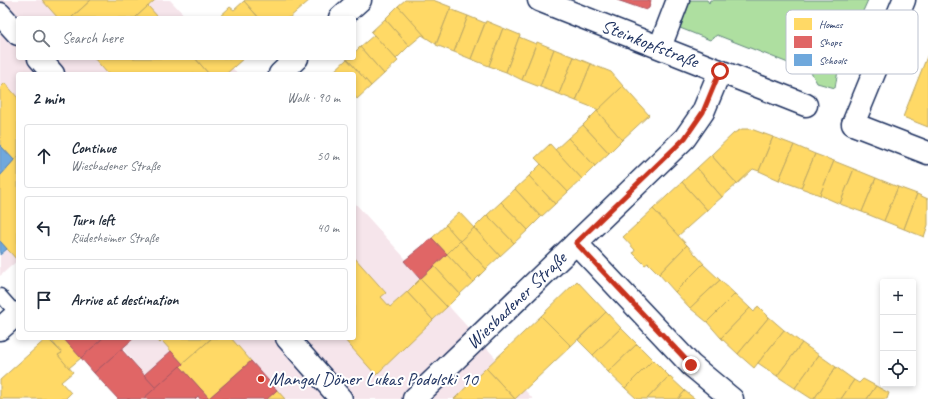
<!DOCTYPE html>
<html lang="en">
<head>
<meta charset="utf-8">
<style>
	body { margin:0; font-family:Caveat,sans-serif; background:#f6f6f7; color:#1f2937 }
	.controls { position:absolute; right:12px; bottom:12px; display:grid; overflow:hidden; border-radius:4px; box-shadow:0 2px 6px #0003 }
	.controls button { width:36px; height:36px; display:grid; place-items:center; padding:0; border:0; border-bottom:1px solid #e0e1e3; background:#fff; color:#1f2937; font:20px sans-serif }
	.stop { position:absolute; width:12px; height:12px; margin:-9px; border:3px solid #c8321e; border-radius:50%; background:#fff }
	.stop.end { background:#c8321e; border-color:#fff; box-shadow:0 1px 4px #0008 }
	.list { margin:0; padding:0; list-style:none }
	h2 { display:flex; justify-content:space-between; align-items:center; height:52px; margin:0; padding:0 16px; font-size:17px }
	h2 small { font-size:13px; font-weight:400; color:#747a83 }
	.list li { display:grid; grid-template-columns:26px 1fr auto; gap:12px; align-items:center; box-sizing:border-box; height:64px; margin:0 8px 8px; padding:0 8px; border:1px solid #e0e1e3; border-radius:4px }
	.list b { display:block; font-size:15px; white-space:nowrap }
	.list p { margin:0; font-size:13px; white-space:nowrap; color:#747a83 }
	.list em { font-size:13px; font-style:normal; color:#747a83 }
	.icon { flex:none; width:22px; height:22px; fill:none; stroke:currentColor; stroke-width:2; stroke-linecap:round; stroke-linejoin:round }
	.map { position:relative; flex:none; width:928px; height:399px; overflow:hidden }
	.search { position:absolute; background:#fff; box-shadow:0 2px 6px #0003; left:16px; top:16px; width:340px; height:44px; display:flex; align-items:center; gap:10px; box-sizing:border-box; padding:0 14px; border-radius:4px; color:#747a83; font-size:15px }
	.panel { position:absolute; background:#fff; box-shadow:0 2px 6px #0003; left:16px; top:72px; width:340px; height:268px; border-radius:4px }
	.map>svg:first-child { display:block }
	.built { fill:#f6e5eb }
	.green { fill:#aedfa0; stroke:#64877f }
	.homes { fill:#ffd966; stroke:#bba664 }
	.shops { fill:#e06666; stroke:#a55664 }
	.schools { fill:#6fa8dc; stroke:#5684b6 }
	.lines { fill:none; stroke-linecap:round; stroke-linejoin:round }
	.lane-casing { stroke:#1b2f5e; stroke-width:15 }
	.street-casing { stroke:#1b2f5e; stroke-width:25 }
	.primary-casing { stroke:#1b2f5e; stroke-width:25 }
	.lane { stroke:#fff; stroke-width:12 }
	.street { stroke:#fff; stroke-width:22 }
	.primary { stroke:#fff; stroke-width:22 }
	.route { stroke:#c8321e; stroke-width:5 }
	.poi-dot { fill:#c8321e; stroke:#fff; stroke-width:1.5 }
	.labels { text-anchor:middle; dominant-baseline:central; stroke-width:4; stroke-linejoin:round; paint-order:stroke }
	.street-label { font-size:19px; fill:#1b2f5e; stroke:#fff }
	.poi-label { font-size:19px; fill:#1b2f5e; stroke:#fff; text-anchor:start }
	.key { fill:#fff; stroke:#bbc1cf; stroke-width:1 }
	.key-label { font-size:11px; fill:#1b2f5e }
</style>
</head>
<body>
<div class="map">
<svg width="928" height="399" viewBox="0 0 928 399">
	<rect width="100%" height="100%" fill="#fff"/>
	<filter id="ink" filterUnits="userSpaceOnUse"><feTurbulence type="fractalNoise" baseFrequency=".025" numOctaves="2"/><feDisplacementMap in="SourceGraphic" scale="8" xChannelSelector="R" yChannelSelector="G"/><feConvolveMatrix kernelMatrix="1 2 1 2 8 2 1 2 1" color-interpolation-filters="sRGB"/></filter>
	<g filter="url(#ink)">
		<!-- built -->
		<g class="built">
			<path d="M 0,0 L 170,0 L 187,18 L 18,18 L 18,58 L 223,58 L 238,74 L 18,74 L 18,226 L 0,204 Z"/>
			<path d="M 354,202 L 533,399 L 165,399 L 114,338 L 354,338 Z"/>
			<path d="M 7,249 L 18,260 L 0,276 L 0,256 Z"/>
		</g>
		<!-- green -->
		<path class="green" d="M 685,0 L 707,0 L 709,3 L 710,0 L 868,0 L 839,65 L 835,88 L 817,83 L 811,72 L 717,35 L 710,40 L 675,26 Z"/>
		<!-- homes -->
		<g class="homes">
			<path d="M 42,0 L 91,0 L 71,18 L 58,18 Z"/>
			<path d="M 91,0 L 155,0 L 135,18 L 71,18 Z"/>
			<path d="M 245,0 L 310,0 L 289,18 L 259,18 L 244,1 Z"/>
			<path d="M 405,0 L 433,0 L 451,7 L 436,44 L 425,37 L 398,6 Z"/>
			<path d="M 244,1 L 259,18 L 218,18 L 230,7 L 234,10 Z"/>
			<path d="M 148,6 L 159,18 L 135,18 Z"/>
			<path d="M 398,6 L 425,36 L 425,37 L 422,35 L 409,46 L 385,19 Z"/>
			<path d="M 450,9 L 468,16 L 454,52 L 436,45 Z"/>
			<path d="M 468,16 L 485,23 L 471,59 L 454,52 Z"/>
			<path d="M 385,19 L 409,46 L 396,59 L 371,32 Z"/>
			<path d="M 486,21 L 503,28 L 489,66 L 471,59 Z"/>
			<path d="M 503,28 L 520,35 L 506,72 L 489,66 Z"/>
			<path d="M 374,35 L 398,61 L 384,74 L 360,47 Z"/>
			<path d="M 519,37 L 536,44 L 522,80 L 506,72 Z"/>
			<path d="M 537,42 L 554,49 L 540,87 L 522,80 Z"/>
			<path d="M 360,47 L 384,74 L 371,86 L 347,59 L 354,58 L 354,53 Z"/>
			<path d="M 554,49 L 574,57 L 559,94 L 540,87 Z"/>
			<path d="M 928,54 L 928,127 L 903,117 Z"/>
			<path d="M 574,57 L 591,64 L 576,101 L 559,94 Z"/>
			<path d="M 94,58 L 195,58 L 209,74 L 108,74 Z"/>
			<path d="M 195,58 L 244,58 L 226,74 L 209,74 Z"/>
			<path d="M 347,59 L 371,86 L 357,99 L 354,95 L 354,74 L 335,74 L 333,72 Z"/>
			<path d="M 591,64 L 611,72 L 623,86 L 599,110 L 576,101 Z"/>
			<path d="M 5,83 L 18,98 L 18,156 L 14,160 L 0,145 L 0,88 Z"/>
			<path d="M 623,86 L 649,115 L 622,140 L 597,111 Z"/>
			<path d="M 597,111 L 622,140 L 609,153 L 583,125 Z"/>
			<path d="M 583,125 L 609,153 L 595,166 L 568,138 Z"/>
			<path d="M 742,129 L 751,129 L 773,137 L 759,171 L 753,169 L 737,184 L 711,155 L 734,133 Z"/>
			<path d="M 773,137 L 794,145 L 779,180 L 759,171 Z"/>
			<path d="M 568,138 L 595,166 L 582,179 L 555,150 Z"/>
			<path d="M 550,144 L 582,179 L 568,192 L 535,158 Z"/>
			<path d="M 794,145 L 815,154 L 801,188 L 779,180 Z"/>
			<path d="M 815,154 L 834,161 L 820,195 L 801,188 Z"/>
			<path d="M 711,155 L 737,184 L 722,197 L 697,168 Z"/>
			<path d="M 18,156 L 18,261 L 0,241 L 0,176 Z"/>
			<path d="M 834,161 L 854,169 L 840,204 L 820,195 Z"/>
			<path d="M 541,164 L 568,192 L 555,204 L 529,176 Z"/>
			<path d="M 697,168 L 722,197 L 707,210 L 682,182 Z"/>
			<path d="M 854,169 L 876,178 L 862,212 L 840,204 Z"/>
			<path d="M 529,176 L 555,204 L 541,217 L 515,189 Z"/>
			<path d="M 876,178 L 898,187 L 884,221 L 862,212 Z"/>
			<path d="M 682,182 L 707,210 L 678,236 L 653,209 Z"/>
			<path d="M 898,187 L 917,194 L 904,229 L 884,221 Z"/>
			<path d="M 515,189 L 541,217 L 528,230 L 501,202 Z"/>
			<path d="M 917,194 L 928,199 L 928,225 L 924,237 L 904,229 Z"/>
			<path d="M 501,202 L 528,230 L 514,243 L 487,215 Z"/>
			<path d="M 653,209 L 687,245 L 659,274 L 648,263 L 645,265 L 633,253 L 635,250 L 623,237 Z"/>
			<path d="M 459,212 L 474,228 L 460,241 L 445,225 Z"/>
			<path d="M 487,215 L 514,243 L 500,256 L 474,228 Z"/>
			<path d="M 446,225 L 460,241 L 447,254 L 432,238 Z"/>
			<path d="M 474,228 L 500,256 L 486,269 L 460,241 Z"/>
			<path d="M 460,241 L 486,269 L 473,282 L 447,254 Z"/>
			<path d="M 687,245 L 704,264 L 675,292 L 659,274 Z"/>
			<path d="M 447,254 L 473,282 L 460,294 L 434,266 Z"/>
			<path d="M 354,257 L 386,293 L 381,297 L 390,307 L 407,292 L 433,320 L 376,375 L 343,338 L 354,338 Z"/>
			<path d="M 703,264 L 720,280 L 690,308 L 675,292 Z"/>
			<path d="M 434,266 L 460,294 L 447,307 L 420,279 Z"/>
			<path d="M 420,279 L 447,307 L 433,320 L 407,292 Z"/>
			<path d="M 720,280 L 735,294 L 707,322 L 690,308 Z"/>
			<path d="M 577,281 L 606,312 L 571,346 L 541,316 Z"/>
			<path d="M 735,294 L 750,308 L 721,338 L 707,322 Z"/>
			<path d="M 758,306 L 769,317 L 738,354 L 721,338 L 750,308 L 754,312 Z"/>
			<path d="M 606,312 L 621,328 L 593,355 L 578,340 Z"/>
			<path d="M 541,316 L 571,346 L 515,399 L 486,368 Z"/>
			<path d="M 769,317 L 784,330 L 754,368 L 738,354 Z"/>
			<path d="M 621,328 L 637,344 L 608,372 L 593,355 Z"/>
			<path d="M 784,330 L 802,343 L 777,376 L 758,363 Z"/>
			<path d="M 47,338 L 62,353 L 58,355 L 73,372 L 61,382 L 71,393 L 65,399 L 0,399 L 0,380 Z"/>
			<path d="M 49,338 L 63,338 L 81,358 L 69,368 L 58,355 L 62,353 Z"/>
			<path d="M 155,338 L 212,338 L 183,364 L 162,341 L 160,343 Z"/>
			<path d="M 212,338 L 231,338 L 251,361 L 209,398 L 180,366 Z"/>
			<path d="M 802,343 L 819,355 L 795,388 L 777,376 Z"/>
			<path d="M 637,344 L 653,360 L 625,388 L 608,372 Z"/>
			<path d="M 819,355 L 836,367 L 814,399 L 812,399 L 795,388 Z"/>
			<path d="M 653,360 L 669,376 L 647,399 L 637,399 L 625,388 Z"/>
			<path d="M 836,367 L 854,380 L 841,399 L 814,399 Z"/>
			<path d="M 486,368 L 515,399 L 454,399 Z"/>
			<path d="M 669,376 L 685,391 L 678,399 L 647,399 Z"/>
			<path d="M 863,379 L 876,386 L 867,399 L 841,399 L 854,380 L 859,383 Z"/>
			<path d="M 876,386 L 889,393 L 887,399 L 867,399 Z"/>
			<path d="M 277,390 L 285,399 L 267,399 Z"/>
			<path d="M 685,391 L 695,399 L 678,399 Z"/>
		</g>
		<!-- shops -->
		<g class="shops">
			<path d="M 617,0 L 651,0 L 649,8 L 646,10 Z"/>
			<path d="M 432,238 L 447,254 L 420,279 L 404,261 Z"/>
			<path d="M 63,338 L 103,338 L 81,358 Z"/>
			<path d="M 103,338 L 134,338 L 94,373 L 81,358 Z"/>
			<path d="M 121,349 L 156,388 L 143,399 L 118,399 L 94,373 Z"/>
			<path d="M 171,351 L 183,364 L 156,388 L 144,375 Z"/>
			<path d="M 251,361 L 277,390 L 267,399 L 208,399 Z"/>
			<path d="M 180,366 L 209,398 L 200,399 L 198,396 L 195,399 L 143,399 Z"/>
		</g>
		<!-- schools -->
		<g class="schools">
			<path d="M 0,145 L 14,160 L 0,176 Z"/>
			<path d="M 0,241 L 7,249 L 0,255 Z"/>
		</g>
		<g class="lines">
			<defs>
				<path id="lane" d="M 0,295 L 17,314"/>
				<g id="street">
					<path id="s1" d="M 539,0 L 806,105"/>
					<path d="M 904,0 L 853,124 L 928,153"/>
					<path d="M 340,18 L 360,0"/>
					<path d="M 660,47 L 678,0"/>
					<path d="M 280,74 L 297,58"/>
					<path d="M 576,243 L 691,365 L 732,399"/>
					<path d="M 0,329 L 18,313"/>
					<path id="s2" d="M 414,399 L 685,138 L 703,112 L 720,71"/>
				</g>
				<g id="primary">
					<path d="M 0,14 L 18,34"/>
					<path d="M 39,58 L 53,74"/>
					<path d="M 287,338 L 341,399"/>
				</g>
			</defs>
			<!-- lane casing -->
			<use href="#lane" class="lane-casing"/>
			<!-- street casing -->
			<use href="#street" class="street-casing"/>
			<!-- primary casing -->
			<use href="#primary" class="primary-casing"/>
			<!-- lane -->
			<use href="#lane" class="lane"/>
			<!-- street -->
			<use href="#street" class="street"/>
			<!-- primary -->
			<use href="#primary" class="primary"/>
		</g>
	</g>
	<g class="lines" filter="url(#ink)">
		<!-- route -->
		<path class="route" d="M 691,365 L 576,243 L 685,138 L 703,112 L 720,71"/>
	</g>
	<!-- markers -->
	<circle class="poi-dot" cx="261" cy="379" r="4"/>
	<g class="labels">
		<!-- street labels -->
		<g class="street-label">
			<text stroke="none"><textPath href="#s1" startOffset="119">Steinkopfstraße</textPath></text>
			<text stroke="none"><textPath href="#s2" startOffset="142">Wiesbadener Straße</textPath></text>
		</g>
		<!-- poi labels -->
		<g class="poi-label">
			<text x="269" y="379">Mangal Döner Lukas Podolski 10</text>
		</g>
	</g>
	<!-- legend -->
	<rect x="786" y="10" width="132" height="64" rx="6" class="key"/>
	<rect x="794" y="18" width="18" height="12" fill="#ffd966"/>
	<rect x="794" y="36" width="18" height="12" fill="#e06666"/>
	<rect x="794" y="54" width="18" height="12" fill="#6fa8dc"/>
	<g class="key-label">
		<text x="819" y="28">Homes</text>
		<text x="819" y="46">Shops</text>
		<text x="819" y="64">Schools</text>
	</g>
</svg>
<div class="controls">
<button>+</button>
<button>−</button>
<button><svg class="icon" aria-label="locate" viewBox="0 0 24 24"><circle cx="12" cy="12" r="6"/><path d="M12 2v4M12 18v4M2 12h4M18 12h4"/></svg></button>
</div>
<div class="stop" style="left:720px;top:71px"></div>
<div class="stop end" style="left:691px;top:365px"></div>
<div class="search"><svg class="icon" aria-label="search" viewBox="0 0 24 24"><circle cx="10" cy="10" r="6"/><path d="M15 15l6 6"/></svg>Search here</div>
<section class="panel">
<h2>2 min<small>Walk · 90 m</small></h2>
<ul class="list">
<li><svg class="icon" aria-label="ahead" viewBox="0 0 24 24"><path d="M12 20V5M6 11l6-6 6 6"/></svg><div><b>Continue</b><p>Wiesbadener Straße</p></div><em>50 m</em></li>
<li><svg class="icon" aria-label="left" viewBox="0 0 24 24"><path d="M17 20v-9H6M10 6l-5 5 5 5"/></svg><div><b>Turn left</b><p>Rüdesheimer Straße</p></div><em>40 m</em></li>
<li><svg class="icon" aria-label="arrive" viewBox="0 0 24 24"><path d="M6 21V4h12l-3 4 3 4H6"/></svg><div><b>Arrive at destination</b></div></li>
</ul>
</section>
</div>
</body>
</html>
